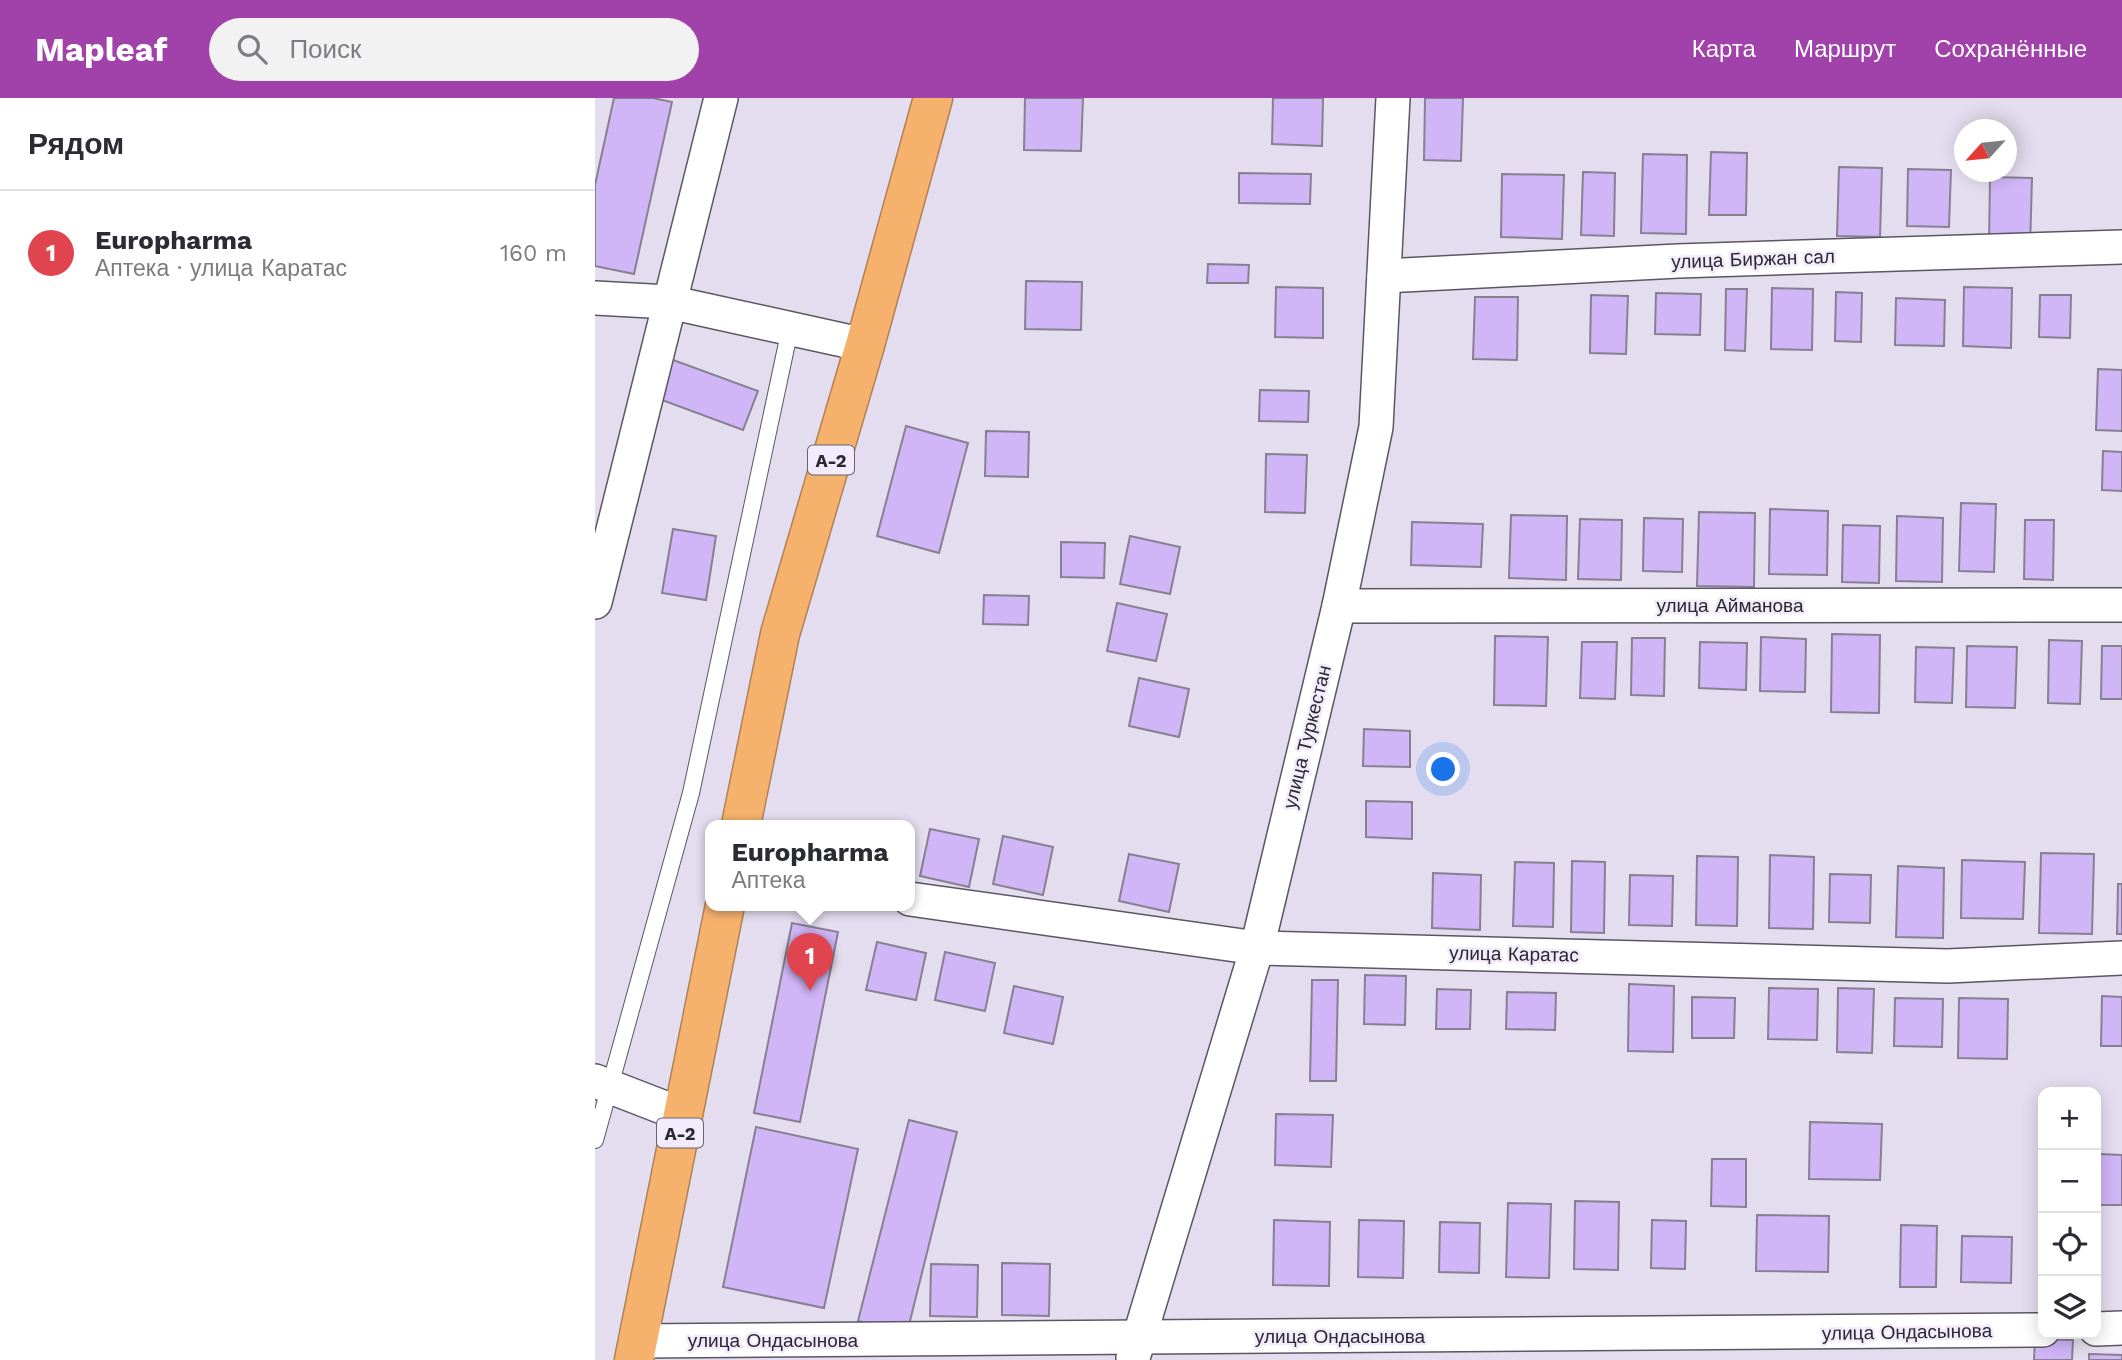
<!DOCTYPE html>
<html lang="ru">
<head>
<meta charset="utf-8">
<style>
	body { margin:0; font-family:"Work Sans",sans-serif; background:#f2f2f3; color:#2b2b33 }
	.controls { position:absolute; right:21px; bottom:21px; display:grid; overflow:hidden; border-radius:14px; box-shadow:0 4px 18px #0003 }
	.controls button { width:63px; height:63px; display:grid; place-items:center; padding:0; border:0; border-bottom:2px solid #e1e1e2; background:#fff; color:#2b2b33; font:35px sans-serif }
	.compass { position:absolute; left:1359px; top:21px; width:63px; height:63px; border-radius:50%; background:#fff; box-shadow:0 4px 18px #0003; rotate:243deg }
	.you { position:absolute; left:849px; top:672px; width:24px; height:24px; margin:-18px; border:5px solid #fff; border-radius:50%; background:#1a73e8; box-shadow:0 0 0 10px #1a73e833 }
	.badge { display:grid; place-items:center; width:46px; height:46px; border-radius:50%; background:#a142aa; color:#fff; font-size:23px; font-weight:700 }
	.pin { position:absolute; translate:-50% -58px; filter:drop-shadow(0 2px 4px #0008) }
	.pin::after { content:''; position:absolute; top:37px; width:24px; height:21px; background:inherit; clip-path:polygon(0 0,100% 0,50% 100%) }
	.popup { position:absolute; left:110px; top:722px; width:210px; height:91px; box-sizing:border-box; display:grid; place-content:center; border-radius:14px; background:#fff; filter:drop-shadow(0 2px 5px #0005); font-size:23px; white-space:nowrap; color:#7c7c81 }
	.popup b { font-size:26px; color:#2b2b33 }
	.popup::after { content:''; position:absolute; left:50%; top:100%; margin-left:-14px; border:14px solid transparent; border-top-color:#fff }
	.list { margin:0; padding:0; list-style:none }
	h2 { display:flex; justify-content:space-between; align-items:center; height:91px; margin:0; padding:0 28px; font-size:30px }
	h2 small { font-size:23px; font-weight:400; color:#7c7c81 }
	.list li { display:grid; grid-template-columns:46px 1fr auto; gap:21px; align-items:center; box-sizing:border-box; height:126px; padding:0 28px; border-top:2px solid #e1e1e2 }
	.list b { display:block; font-size:26px; white-space:nowrap }
	.list p { margin:0; font-size:23px; white-space:nowrap; color:#7c7c81 }
	.list em { font-size:23px; font-style:normal; color:#7c7c81 }
	.icon { flex:none; width:38px; height:38px; fill:none; stroke:currentColor; stroke-width:2; stroke-linecap:round; stroke-linejoin:round }
	.map { position:relative; flex:none; width:1527px; height:1262px; overflow:hidden }
	header { display:flex; align-items:center; gap:42px; box-sizing:border-box; height:98px; padding:0 35px; background:#a142aa; color:#fff }
	header strong { font-size:33px }
	nav { display:flex; gap:38px; margin-inline-start:auto; font-size:24px }
	.search { width:490px; height:63px; background:#f2f2f3; display:flex; align-items:center; gap:18px; box-sizing:border-box; padding:0 24px; border-radius:38px; color:#7c7c81; font-size:26px }
	main { display:flex }
	aside { flex:1; background:#fff }
	.map>svg:first-child { display:block }
	.building { fill:#d0b5f7; stroke:#868090; stroke-width:2 }
	.lines { fill:none; stroke-linecap:round; stroke-linejoin:round }
	.lane-casing { stroke:#5b5564; stroke-width:18 }
	.street-casing { stroke:#5b5564; stroke-width:36 }
	.highway-casing { stroke:#af8157; stroke-width:41 }
	.lane { stroke:#fff; stroke-width:16 }
	.street { stroke:#fff; stroke-width:33 }
	.highway { stroke:#f6b16d; stroke-width:38 }
	.labels { text-anchor:middle; dominant-baseline:central; stroke-width:5; stroke-linejoin:round; paint-order:stroke }
	.shield { fill:#f1ebfc; stroke:#66636c; stroke-width:2 }
	.shield-label { font-size:18px; font-weight:bold; fill:#2b292f }
	.street-label { font-size:19px; fill:#2b292f; stroke:#f1ebfc }
</style>
</head>
<body>
<header>
<strong>Mapleaf</strong>
<div class="search"><svg class="icon" aria-label="search" viewBox="0 0 24 24"><circle cx="10" cy="10" r="6"/><path d="M15 15l6 6"/></svg>Поиск</div>
<nav><a>Карта</a><a>Маршрут</a><a>Сохранённые</a></nav>
</header>
<main>
<aside>
<h2>Рядом<small></small></h2>
<ul class="list">
<li><span class="badge" style="background:#e0444e">1</span><div><b>Europharma</b><p>Аптека · улица Каратас</p></div><em>160 m</em></li>
</ul>
</aside>
<div class="map">
<svg width="1527" height="1262" viewBox="0 0 1527 1262">
	<rect width="100%" height="100%" fill="#e4ddef"/>
	<!-- building -->
	<g class="building">
		<path d="M 19,0 L 58,0 L 77,4 L 39,176 L 0,168 L 0,87 Z"/>
		<path d="M 430,0 L 488,0 L 486,53 L 429,52 Z"/>
		<path d="M 678,0 L 728,0 L 727,48 L 677,46 Z"/>
		<path d="M 830,0 L 868,0 L 866,63 L 829,62 Z"/>
		<path d="M 1116,54 L 1152,55 L 1151,117 L 1114,117 Z"/>
		<path d="M 1048,56 L 1092,57 L 1091,136 L 1046,135 Z"/>
		<path d="M 1244,69 L 1287,70 L 1285,139 L 1242,138 Z"/>
		<path d="M 1313,71 L 1356,72 L 1354,129 L 1312,128 Z"/>
		<path d="M 988,74 L 1020,75 L 1019,138 L 986,137 Z"/>
		<path d="M 644,75 L 716,76 L 715,106 L 644,105 Z"/>
		<path d="M 907,76 L 969,77 L 967,141 L 906,139 Z"/>
		<path d="M 1395,79 L 1437,80 L 1435,150 L 1394,148 Z"/>
		<path d="M 613,166 L 654,167 L 653,185 L 612,185 Z"/>
		<path d="M 431,183 L 487,184 L 486,232 L 430,231 Z"/>
		<path d="M 681,189 L 728,190 L 728,240 L 680,239 Z"/>
		<path d="M 1369,189 L 1417,190 L 1416,250 L 1368,248 Z"/>
		<path d="M 1177,190 L 1218,191 L 1217,252 L 1176,251 Z"/>
		<path d="M 1131,191 L 1152,191 L 1150,253 L 1130,252 Z"/>
		<path d="M 1241,194 L 1267,195 L 1266,244 L 1240,243 Z"/>
		<path d="M 1061,195 L 1106,196 L 1105,237 L 1060,236 Z"/>
		<path d="M 996,197 L 1033,198 L 1031,256 L 995,255 Z"/>
		<path d="M 1445,197 L 1476,197 L 1475,240 L 1444,239 Z"/>
		<path d="M 880,199 L 923,199 L 922,262 L 878,261 Z"/>
		<path d="M 1301,200 L 1350,202 L 1349,248 L 1300,247 Z"/>
		<path d="M 70,259 L 163,293 L 148,332 L 56,298 Z"/>
		<path d="M 1503,271 L 1527,272 L 1527,333 L 1501,332 Z"/>
		<path d="M 665,292 L 714,293 L 713,324 L 664,323 Z"/>
		<path d="M 311,328 L 373,345 L 344,455 L 282,438 Z"/>
		<path d="M 391,333 L 434,334 L 433,379 L 390,378 Z"/>
		<path d="M 1508,353 L 1527,354 L 1527,393 L 1507,392 Z"/>
		<path d="M 671,356 L 712,357 L 710,415 L 670,414 Z"/>
		<path d="M 1366,405 L 1401,406 L 1399,474 L 1364,473 Z"/>
		<path d="M 1175,411 L 1233,413 L 1232,477 L 1174,476 Z"/>
		<path d="M 1104,414 L 1160,415 L 1159,489 L 1102,488 Z"/>
		<path d="M 916,417 L 972,418 L 971,482 L 914,480 Z"/>
		<path d="M 1302,418 L 1348,420 L 1347,484 L 1301,483 Z"/>
		<path d="M 1049,420 L 1088,421 L 1087,474 L 1048,473 Z"/>
		<path d="M 985,421 L 1027,422 L 1026,482 L 983,481 Z"/>
		<path d="M 1430,422 L 1459,422 L 1458,482 L 1429,481 Z"/>
		<path d="M 817,424 L 888,426 L 886,469 L 816,467 Z"/>
		<path d="M 1248,427 L 1285,428 L 1284,485 L 1247,484 Z"/>
		<path d="M 78,431 L 121,438 L 111,502 L 67,495 Z"/>
		<path d="M 535,438 L 585,449 L 575,496 L 525,486 Z"/>
		<path d="M 466,444 L 510,445 L 509,480 L 466,479 Z"/>
		<path d="M 389,497 L 434,498 L 433,527 L 388,526 Z"/>
		<path d="M 522,505 L 572,516 L 561,563 L 512,553 Z"/>
		<path d="M 1237,536 L 1285,537 L 1284,615 L 1236,614 Z"/>
		<path d="M 900,538 L 953,539 L 951,608 L 899,607 Z"/>
		<path d="M 1166,539 L 1211,541 L 1210,594 L 1165,593 Z"/>
		<path d="M 1037,540 L 1070,540 L 1069,598 L 1036,597 Z"/>
		<path d="M 1454,542 L 1487,543 L 1485,606 L 1453,605 Z"/>
		<path d="M 987,544 L 1022,544 L 1020,601 L 985,600 Z"/>
		<path d="M 1105,544 L 1152,545 L 1151,592 L 1104,590 Z"/>
		<path d="M 1372,548 L 1422,549 L 1420,610 L 1371,609 Z"/>
		<path d="M 1507,548 L 1527,548 L 1527,601 L 1506,601 Z"/>
		<path d="M 1321,549 L 1359,550 L 1357,605 L 1320,604 Z"/>
		<path d="M 544,580 L 594,591 L 584,639 L 534,628 Z"/>
		<path d="M 769,631 L 815,633 L 815,669 L 768,668 Z"/>
		<path d="M 771,703 L 817,704 L 817,741 L 771,739 Z"/>
		<path d="M 335,731 L 384,741 L 374,789 L 325,778 Z"/>
		<path d="M 408,738 L 458,749 L 448,797 L 398,786 Z"/>
		<path d="M 1446,755 L 1499,756 L 1497,836 L 1444,835 Z"/>
		<path d="M 534,756 L 584,766 L 574,814 L 524,803 Z"/>
		<path d="M 1175,757 L 1219,759 L 1218,831 L 1174,830 Z"/>
		<path d="M 1102,758 L 1143,759 L 1142,828 L 1101,827 Z"/>
		<path d="M 1367,762 L 1430,764 L 1428,821 L 1366,820 Z"/>
		<path d="M 977,763 L 1010,764 L 1009,835 L 976,834 Z"/>
		<path d="M 920,764 L 959,765 L 958,829 L 918,828 Z"/>
		<path d="M 1303,768 L 1349,770 L 1348,840 L 1301,839 Z"/>
		<path d="M 838,775 L 886,777 L 885,832 L 837,830 Z"/>
		<path d="M 1235,776 L 1276,777 L 1275,825 L 1234,824 Z"/>
		<path d="M 1035,777 L 1078,778 L 1077,828 L 1034,827 Z"/>
		<path d="M 1523,786 L 1527,786 L 1527,836 L 1522,836 Z"/>
		<path d="M 197,825 L 243,834 L 205,1024 L 159,1015 Z"/>
		<path d="M 282,844 L 331,855 L 321,902 L 271,892 Z"/>
		<path d="M 350,854 L 400,865 L 390,913 L 340,902 Z"/>
		<path d="M 770,877 L 811,878 L 810,927 L 769,926 Z"/>
		<path d="M 717,882 L 743,882 L 741,983 L 715,983 Z"/>
		<path d="M 1034,886 L 1079,888 L 1078,954 L 1033,953 Z"/>
		<path d="M 419,888 L 468,899 L 458,946 L 409,935 Z"/>
		<path d="M 1174,890 L 1223,891 L 1222,942 L 1173,941 Z"/>
		<path d="M 1243,890 L 1279,891 L 1277,955 L 1242,954 Z"/>
		<path d="M 842,891 L 876,892 L 875,931 L 841,931 Z"/>
		<path d="M 912,894 L 961,895 L 960,932 L 911,931 Z"/>
		<path d="M 1507,898 L 1527,899 L 1527,948 L 1506,948 Z"/>
		<path d="M 1097,899 L 1140,900 L 1139,940 L 1097,940 Z"/>
		<path d="M 1300,900 L 1348,901 L 1347,949 L 1299,948 Z"/>
		<path d="M 1364,900 L 1413,901 L 1412,961 L 1363,960 Z"/>
		<path d="M 681,1016 L 738,1017 L 736,1069 L 680,1067 Z"/>
		<path d="M 314,1022 L 362,1034 L 312,1235 L 263,1223 Z"/>
		<path d="M 1215,1024 L 1287,1026 L 1285,1082 L 1214,1081 Z"/>
		<path d="M 161,1029 L 263,1051 L 229,1210 L 128,1189 Z"/>
		<path d="M 1505,1056 L 1527,1057 L 1527,1107 L 1504,1107 Z"/>
		<path d="M 1117,1061 L 1151,1061 L 1151,1109 L 1116,1108 Z"/>
		<path d="M 980,1103 L 1024,1104 L 1023,1172 L 979,1171 Z"/>
		<path d="M 913,1105 L 956,1106 L 954,1180 L 911,1179 Z"/>
		<path d="M 1162,1117 L 1234,1118 L 1233,1174 L 1161,1173 Z"/>
		<path d="M 679,1122 L 735,1124 L 734,1188 L 678,1187 Z"/>
		<path d="M 764,1122 L 809,1123 L 808,1180 L 763,1179 Z"/>
		<path d="M 1057,1122 L 1091,1123 L 1090,1171 L 1056,1170 Z"/>
		<path d="M 845,1124 L 885,1125 L 884,1175 L 844,1174 Z"/>
		<path d="M 1306,1127 L 1342,1128 L 1341,1189 L 1305,1189 Z"/>
		<path d="M 1367,1138 L 1417,1139 L 1416,1185 L 1366,1184 Z"/>
		<path d="M 1445,1139 L 1448,1140 L 1448,1192 L 1444,1192 Z"/>
		<path d="M 407,1165 L 455,1166 L 454,1218 L 407,1217 Z"/>
		<path d="M 336,1166 L 383,1167 L 382,1219 L 335,1218 Z"/>
		<path d="M 1440,1241 L 1478,1242 L 1477,1262 L 1439,1262 Z"/>
		<path d="M 1494,1256 L 1527,1257 L 1527,1262 L 1494,1262 Z"/>
	</g>
	<g class="lines">
		<defs>
			<path id="lane" d="M 0,1042 L 96,695 L 195,231"/>
			<g id="street">
				<path d="M 789,178 L 1083,163 L 1527,149"/>
				<path d="M 0,200 L 74,204 L 270,247"/>
				<path d="M 0,504 L 126,0"/>
				<path d="M 744,508 L 1527,507"/>
				<path d="M 315,801 L 662,850 L 1353,868 L 1527,860"/>
				<path d="M 0,983 L 88,1017"/>
				<path d="M 1501,1231 L 1527,1230"/>
				<path d="M 43,1243 L 1448,1232"/>
				<path d="M 538,1260 L 662,850 L 744,508 L 781,329 L 798,0"/>
			</g>
			<g id="highway">
				<path d="M 146,727 L 185,536 L 270,247 L 338,0"/>
				<path d="M 39,1262 L 130,807"/>
			</g>
		</defs>
		<!-- lane casing -->
		<use href="#lane" class="lane-casing"/>
		<!-- street casing -->
		<use href="#street" class="street-casing"/>
		<!-- highway casing -->
		<use href="#highway" class="highway-casing"/>
		<!-- lane -->
		<use href="#lane" class="lane"/>
		<!-- street -->
		<use href="#street" class="street"/>
		<!-- highway -->
		<use href="#highway" class="highway"/>
	</g>
	<g class="labels">
		<!-- shield labels -->
		<g class="shield">
			<rect x="213" y="347.5" width="46" height="29" rx="5"/>
			<rect x="62" y="1020.5" width="46" height="29" rx="5"/>
		</g>
		<g class="shield-label">
			<text x="236" y="362">A-2</text>
			<text x="85" y="1035">A-2</text>
		</g>
		<!-- street labels -->
		<g class="street-label">
			<text transform="translate(1158 161) rotate(-2)">улица Биржан сал</text>
			<text x="1135" y="507">улица Айманова</text>
			<text transform="translate(712 639) rotate(-76)">улица Туркестан</text>
			<text transform="translate(919 856) rotate(1)">улица Каратас</text>
			<text transform="translate(1312 1234) rotate(-1)">улица Ондасынова</text>
			<text x="745" y="1238">улица Ондасынова</text>
			<text x="178" y="1242">улица Ондасынова</text>
		</g>
	</g>
</svg>
<div class="controls">
<button>+</button>
<button>−</button>
<button><svg class="icon" aria-label="locate" viewBox="0 0 24 24"><circle cx="12" cy="12" r="6"/><path d="M12 2v4M12 18v4M2 12h4M18 12h4"/></svg></button>
<button><svg class="icon" aria-label="layers" viewBox="0 0 24 24"><path d="M12 4l9 5-9 5-9-5zM3 14l9 5 9-5"/></svg></button>
</div>
<svg class="compass" viewBox="-18 -18 36 36"><path d="M0-13l5 13h-10z" fill="#e53935"/><path d="M0 13l5-13h-10z" fill="#7c7c81"/></svg>
<div class="you"></div>
<div class="pin badge" style="left:215px;top:893px;background:#e0444e">1</div>
<div class="popup"><b>Europharma</b>Аптека</div>
</div>
</main>
</body>
</html>
